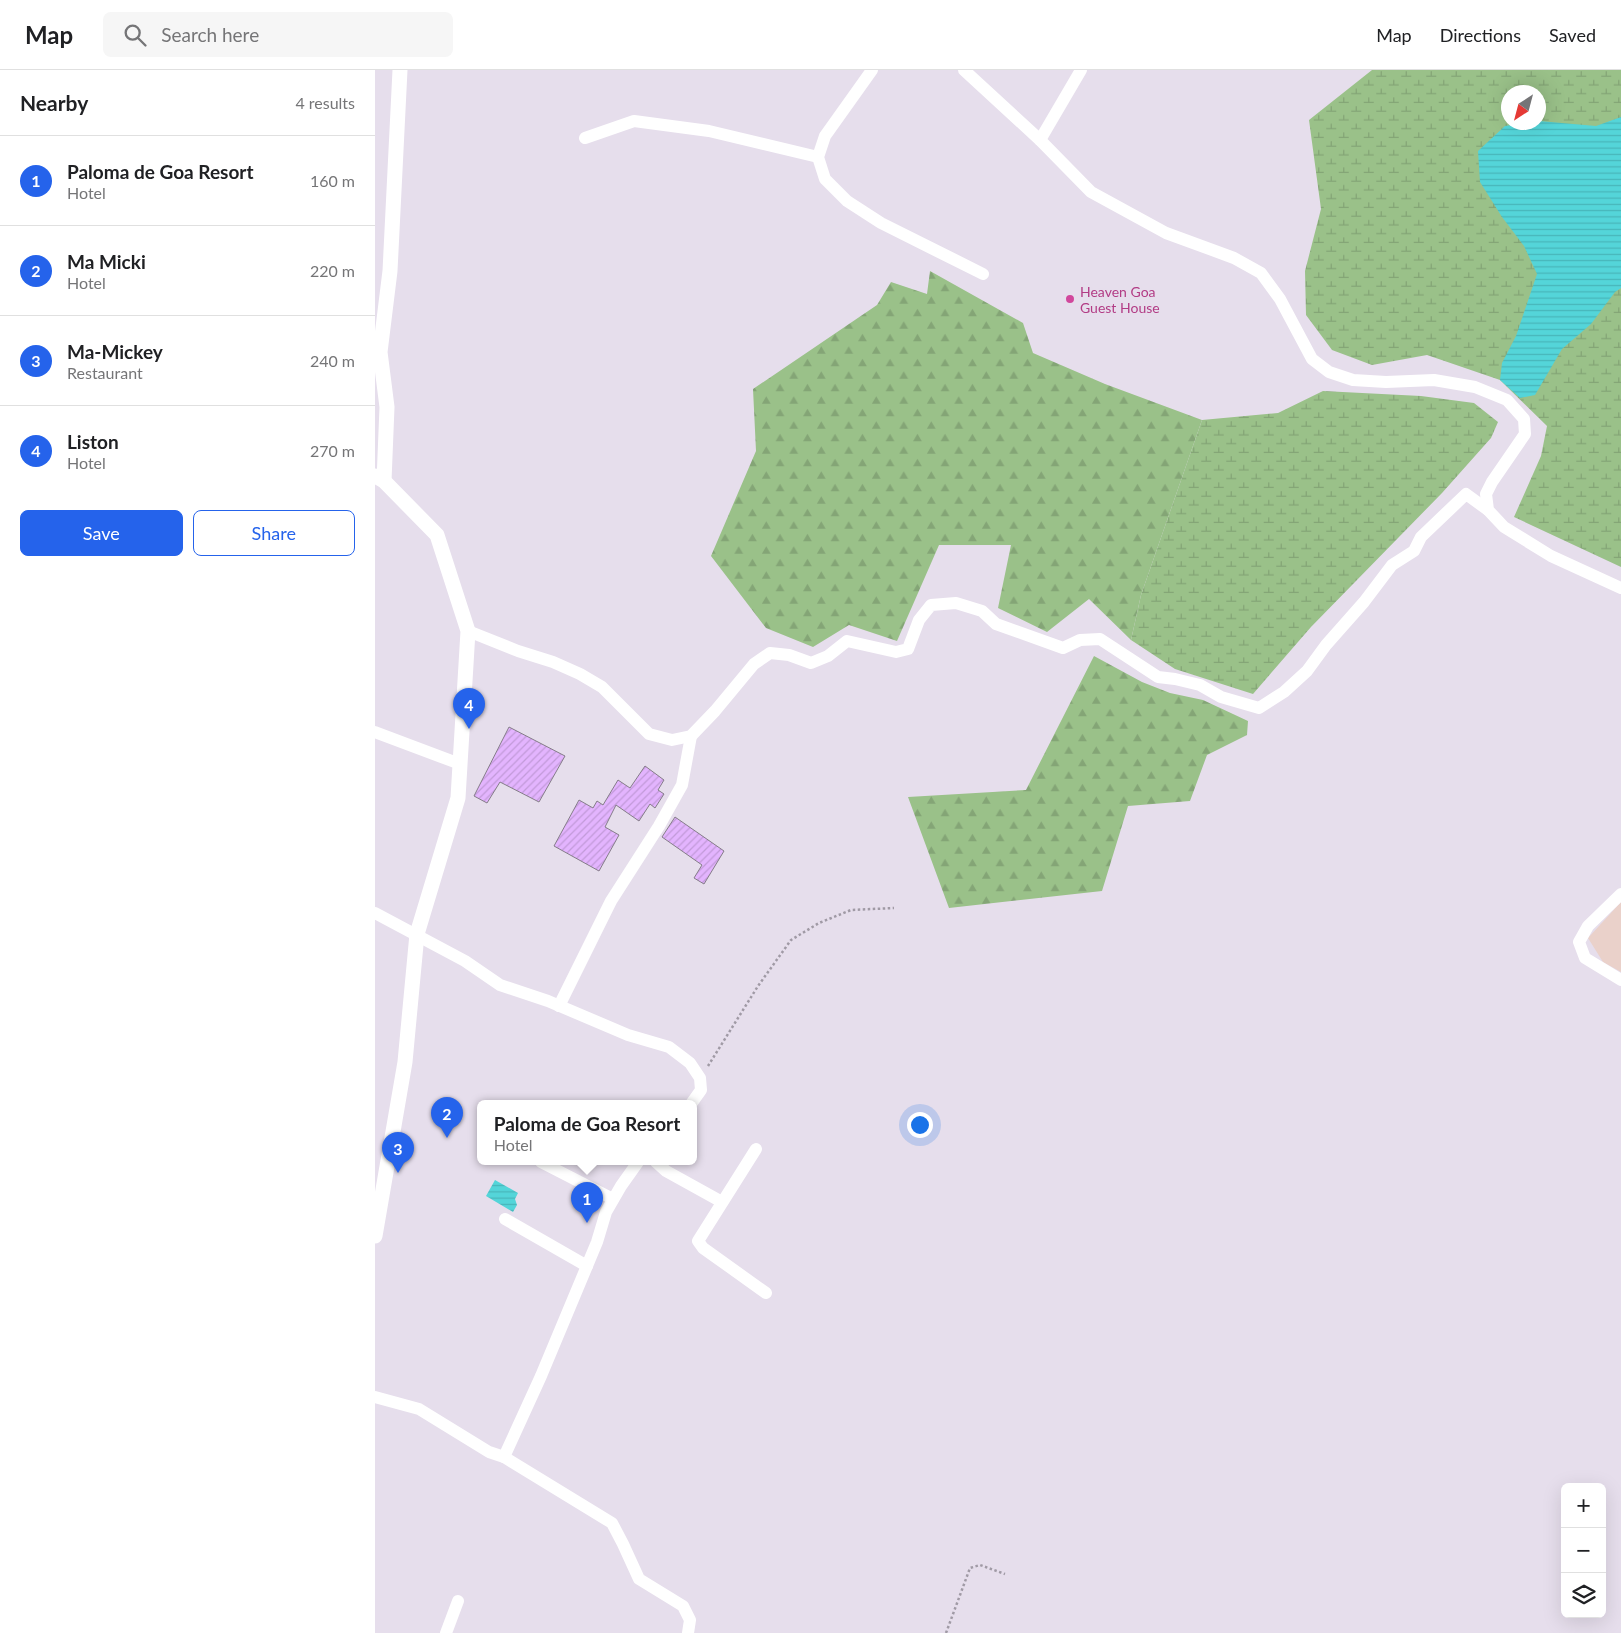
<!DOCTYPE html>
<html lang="en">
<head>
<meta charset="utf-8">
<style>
	body { margin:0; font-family:Lato,sans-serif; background:#f6f6f6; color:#202124 }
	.controls { position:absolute; right:15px; bottom:15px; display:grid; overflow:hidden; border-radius:8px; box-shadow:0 5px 20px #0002 }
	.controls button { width:45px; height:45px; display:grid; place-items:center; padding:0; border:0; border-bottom:1px solid #e0e0e0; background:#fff; color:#202124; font:25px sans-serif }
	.compass { position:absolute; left:1126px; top:15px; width:45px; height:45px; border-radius:50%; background:#fff; box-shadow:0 5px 20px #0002; rotate:216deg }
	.you { position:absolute; left:544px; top:1054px; width:18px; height:18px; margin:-12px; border:4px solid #fff; border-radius:50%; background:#1a73e8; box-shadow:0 0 0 8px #1a73e833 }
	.badge { display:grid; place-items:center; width:32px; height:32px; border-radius:50%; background:#2563eb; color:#fff; font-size:16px; font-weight:700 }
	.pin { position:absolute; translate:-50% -41px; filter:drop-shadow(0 1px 2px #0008) }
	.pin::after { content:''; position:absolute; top:26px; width:18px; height:15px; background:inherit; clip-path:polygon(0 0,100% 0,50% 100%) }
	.popup { position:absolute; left:102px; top:1030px; width:220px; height:65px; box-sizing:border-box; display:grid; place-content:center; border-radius:8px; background:#fff; filter:drop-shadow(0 1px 4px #0005); font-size:16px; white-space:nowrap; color:#757577 }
	.popup b { font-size:19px; color:#202124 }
	.popup::after { content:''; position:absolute; left:50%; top:100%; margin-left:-10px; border:10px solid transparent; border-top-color:#fff }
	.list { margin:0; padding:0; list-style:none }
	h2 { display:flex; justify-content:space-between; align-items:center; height:65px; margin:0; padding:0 20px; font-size:21px }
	h2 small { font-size:16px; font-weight:400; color:#757577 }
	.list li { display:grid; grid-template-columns:32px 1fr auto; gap:15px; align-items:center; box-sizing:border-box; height:90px; padding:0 20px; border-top:1px solid #e0e0e0 }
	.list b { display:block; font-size:19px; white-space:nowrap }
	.list p { margin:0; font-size:16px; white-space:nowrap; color:#757577 }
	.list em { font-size:16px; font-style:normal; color:#757577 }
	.actions { display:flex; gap:10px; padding:15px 20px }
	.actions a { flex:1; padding:11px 0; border:1px solid #2563eb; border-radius:8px; text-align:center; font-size:18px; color:#2563eb }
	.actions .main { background:#2563eb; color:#fff }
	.icon { flex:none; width:28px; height:28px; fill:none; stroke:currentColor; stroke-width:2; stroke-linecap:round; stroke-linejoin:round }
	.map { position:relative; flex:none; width:1246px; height:1563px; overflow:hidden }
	header { display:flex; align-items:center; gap:30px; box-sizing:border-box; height:70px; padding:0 25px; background:#fff; border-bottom:1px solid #e0e0e0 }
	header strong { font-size:24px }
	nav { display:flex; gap:28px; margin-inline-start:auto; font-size:18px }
	.search { width:350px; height:45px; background:#f6f6f6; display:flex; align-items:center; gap:12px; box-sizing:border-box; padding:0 18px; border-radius:8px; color:#757577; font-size:19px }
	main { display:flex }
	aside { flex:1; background:#fff }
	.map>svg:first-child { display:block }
	.commercial { fill:#ead1ca }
	.forest { fill:url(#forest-firs) }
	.wetland { fill:url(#wetland-marsh); fill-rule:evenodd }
	.water { fill:url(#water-rules) }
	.building { fill:url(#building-hatch); stroke:#857d89 }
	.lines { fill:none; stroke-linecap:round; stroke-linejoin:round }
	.path { stroke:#a09aa5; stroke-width:2.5; stroke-dasharray:2.5 2.5; stroke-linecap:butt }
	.minor { stroke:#fff; stroke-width:12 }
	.tertiary { stroke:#fff; stroke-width:15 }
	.hotel-dot { fill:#d1479c; stroke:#e6deec; stroke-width:2 }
	.labels { text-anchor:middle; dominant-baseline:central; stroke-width:4; stroke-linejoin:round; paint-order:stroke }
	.hotel-label { font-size:14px; fill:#b23c85; stroke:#e6deec; text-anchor:start }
</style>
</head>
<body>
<header>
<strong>Map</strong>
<div class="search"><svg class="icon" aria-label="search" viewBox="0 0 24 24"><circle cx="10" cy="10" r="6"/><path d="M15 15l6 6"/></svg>Search here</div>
<nav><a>Map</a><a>Directions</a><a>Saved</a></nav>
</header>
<main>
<aside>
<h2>Nearby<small>4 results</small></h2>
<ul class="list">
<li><span class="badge">1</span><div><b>Paloma de Goa Resort</b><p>Hotel</p></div><em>160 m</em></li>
<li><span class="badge">2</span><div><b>Ma Micki</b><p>Hotel</p></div><em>220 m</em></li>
<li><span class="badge">3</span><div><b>Ma-Mickey</b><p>Restaurant</p></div><em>240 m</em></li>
<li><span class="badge">4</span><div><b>Liston</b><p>Hotel</p></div><em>270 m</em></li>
</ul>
<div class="actions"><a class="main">Save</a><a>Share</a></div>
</aside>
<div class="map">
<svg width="1246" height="1563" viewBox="0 0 1246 1563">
	<defs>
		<pattern id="forest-firs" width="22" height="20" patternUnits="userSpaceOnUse" patternTransform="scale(1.25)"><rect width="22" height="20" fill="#9ac189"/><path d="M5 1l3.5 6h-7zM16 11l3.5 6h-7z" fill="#84a576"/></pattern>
		<pattern id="wetland-marsh" width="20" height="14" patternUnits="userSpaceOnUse" patternTransform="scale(1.25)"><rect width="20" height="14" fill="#9ac189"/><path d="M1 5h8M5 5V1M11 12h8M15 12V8" fill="none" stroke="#84a576"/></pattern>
		<pattern id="water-rules" width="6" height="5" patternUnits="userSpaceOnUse" patternTransform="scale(1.25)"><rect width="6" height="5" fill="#54d5d9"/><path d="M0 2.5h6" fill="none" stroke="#48b6ba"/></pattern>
		<pattern id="building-hatch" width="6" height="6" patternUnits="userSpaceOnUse" patternTransform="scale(1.25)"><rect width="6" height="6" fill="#e3b4fe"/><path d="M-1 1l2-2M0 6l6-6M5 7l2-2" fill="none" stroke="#c29ad9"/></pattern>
	</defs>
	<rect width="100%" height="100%" fill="#e6deec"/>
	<!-- commercial -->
	<path class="commercial" d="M 1246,832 L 1246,902 L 1228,892 L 1213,868 Z"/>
	<!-- forest -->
	<g class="forest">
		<path d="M 555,201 L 648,253 L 658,283 L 730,314 L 827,350 L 766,525 L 756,570 L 714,529 L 672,562 L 623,538 L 636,475 L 564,475 L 522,571 L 474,555 L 438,577 L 391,558 L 336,486 L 381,381 L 378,319 L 502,235 L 516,212 L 552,224 Z"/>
		<path d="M 719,586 L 767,612 L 795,623 L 828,630 L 873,651 L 872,665 L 832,685 L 815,731 L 753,736 L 727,821 L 574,838 L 533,727 L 651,720 Z"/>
	</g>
	<!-- wetland -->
	<g class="wetland">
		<path d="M 997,0 L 1246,0 L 1246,497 L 1139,447 L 1166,386 L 1172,356 L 1125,310 L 1052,285 L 997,295 L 957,280 L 931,245 L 930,201 L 946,139 L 934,50 ZM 1134,22 L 1164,22 L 1164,52 L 1134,52 Z"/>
		<path d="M 948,321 L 1046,326 L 1099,333 L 1123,352 L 1116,368 L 1067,423 L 936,557 L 878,624 L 800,599 L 756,570 L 766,525 L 827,350 L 903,343 Z"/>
	</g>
	<!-- water -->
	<g class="water">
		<path d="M 1246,47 L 1246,218 L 1240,222 L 1216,254 L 1187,279 L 1160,325 L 1145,328 L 1125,310 L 1127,293 L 1141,266 L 1162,204 L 1149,176 L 1127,147 L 1105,112 L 1103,81 L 1130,56 L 1151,53 L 1164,52 L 1164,51 L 1221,56 Z"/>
		<path d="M 120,1110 L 143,1123 L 140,1129 L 142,1135 L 138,1142 L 111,1126 Z"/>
	</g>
	<!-- building -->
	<g class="building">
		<path d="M 134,657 L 190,686 L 164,732 L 125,712 L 112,733 L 99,726 Z"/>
		<path d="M 270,696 L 289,710 L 283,720 L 289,724 L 280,738 L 275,734 L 264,751 L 241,735 L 230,757 L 244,765 L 224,801 L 179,776 L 204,730 L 218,738 L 222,731 L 228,735 L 243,710 L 255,718 Z"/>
		<path d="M 300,747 L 349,781 L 329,814 L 319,808 L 327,795 L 287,767 Z"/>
	</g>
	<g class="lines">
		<!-- path -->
		<g class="path">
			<path d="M 333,996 L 383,916 L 416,870 L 444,853 L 476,840 L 519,838"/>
			<path d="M 571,1563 L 595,1498 L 605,1495 L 630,1504"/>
		</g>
		<!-- minor -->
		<g class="minor">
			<path d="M 497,0 L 450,66 L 443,87 L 450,109 L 472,131 L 506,153 L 608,204"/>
			<path d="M 589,0 L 665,70 L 716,122 L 791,163 L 859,188 L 886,203 L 905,229 L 937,289 L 954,302 L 978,310 L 1011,312 L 1059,310 L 1100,317 L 1132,330 L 1149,349 L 1150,364 L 1117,412 L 1111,424 L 1113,440 L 1129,457 L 1176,486 L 1246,518"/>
			<path d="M 210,68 L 259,51 L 334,61 L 443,87"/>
			<path d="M 665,70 L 706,0"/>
			<path d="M 93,561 L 143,581 L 178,592 L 205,604 L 227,617 L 274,664 L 297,670 L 316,666 L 340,641 L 379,594 L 395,583 L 414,585 L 436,593 L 453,586 L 472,571 L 521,582 L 533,579 L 544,550 L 556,535 L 581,533 L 607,541 L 621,554 L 688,578 L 705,570 L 725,569 L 783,607 L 800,609 L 825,615 L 846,627 L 884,638 L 909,622 L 932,601 L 951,575 L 989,532 L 1017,495 L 1039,481 L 1046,467 L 1091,424 L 1113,440"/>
			<path d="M 0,662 L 85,694"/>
			<path d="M 1246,824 L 1213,856 L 1204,872 L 1210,888 L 1246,910"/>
			<path d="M 0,843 L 90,891 L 125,915 L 173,931 L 253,965 L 294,977 L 315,993 L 325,1008 L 326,1020 L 316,1034"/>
			<path d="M 184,936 L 236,831 L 284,756 L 307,715 L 316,666"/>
			<path d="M 381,1079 L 323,1171 L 328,1178 L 391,1223"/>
			<path d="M 166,1092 L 238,1129"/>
			<path d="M 281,1092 L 291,1101 L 347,1132"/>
			<path d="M 130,1149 L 212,1196"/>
			<path d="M 0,1327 L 44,1339 L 114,1382 L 129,1387 L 237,1453 L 248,1474 L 264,1509 L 308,1536 L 315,1550 L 313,1563"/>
			<path d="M 129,1387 L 166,1306 L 222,1172 L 231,1142 L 246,1116 L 263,1092"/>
			<path d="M 71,1563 L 83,1531"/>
		</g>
		<!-- tertiary -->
		<g class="tertiary">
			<path d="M 0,406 L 9,411 L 62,465 L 93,561 L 83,728 L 42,864 L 30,992 L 0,1166"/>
			<path d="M 9,411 L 12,337 L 5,282 L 15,201 L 25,0"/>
		</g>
	</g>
	<!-- markers -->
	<circle class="hotel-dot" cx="695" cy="229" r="5"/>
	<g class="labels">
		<!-- hotel labels -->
		<g class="hotel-label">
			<text x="705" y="221">Heaven Goa<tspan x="705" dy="16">Guest House</tspan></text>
		</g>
	</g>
</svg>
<div class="controls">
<button>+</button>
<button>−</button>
<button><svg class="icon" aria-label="layers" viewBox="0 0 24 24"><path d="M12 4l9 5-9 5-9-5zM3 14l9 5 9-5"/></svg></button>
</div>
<svg class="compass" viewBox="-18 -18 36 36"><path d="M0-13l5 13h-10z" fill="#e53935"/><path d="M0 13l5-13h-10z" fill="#757577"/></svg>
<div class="you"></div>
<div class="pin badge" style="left:212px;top:1153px">1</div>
<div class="popup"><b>Paloma de Goa Resort</b>Hotel</div>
<div class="pin badge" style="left:72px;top:1068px">2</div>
<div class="pin badge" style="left:23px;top:1103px">3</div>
<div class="pin badge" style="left:94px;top:659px">4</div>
</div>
</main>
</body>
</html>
